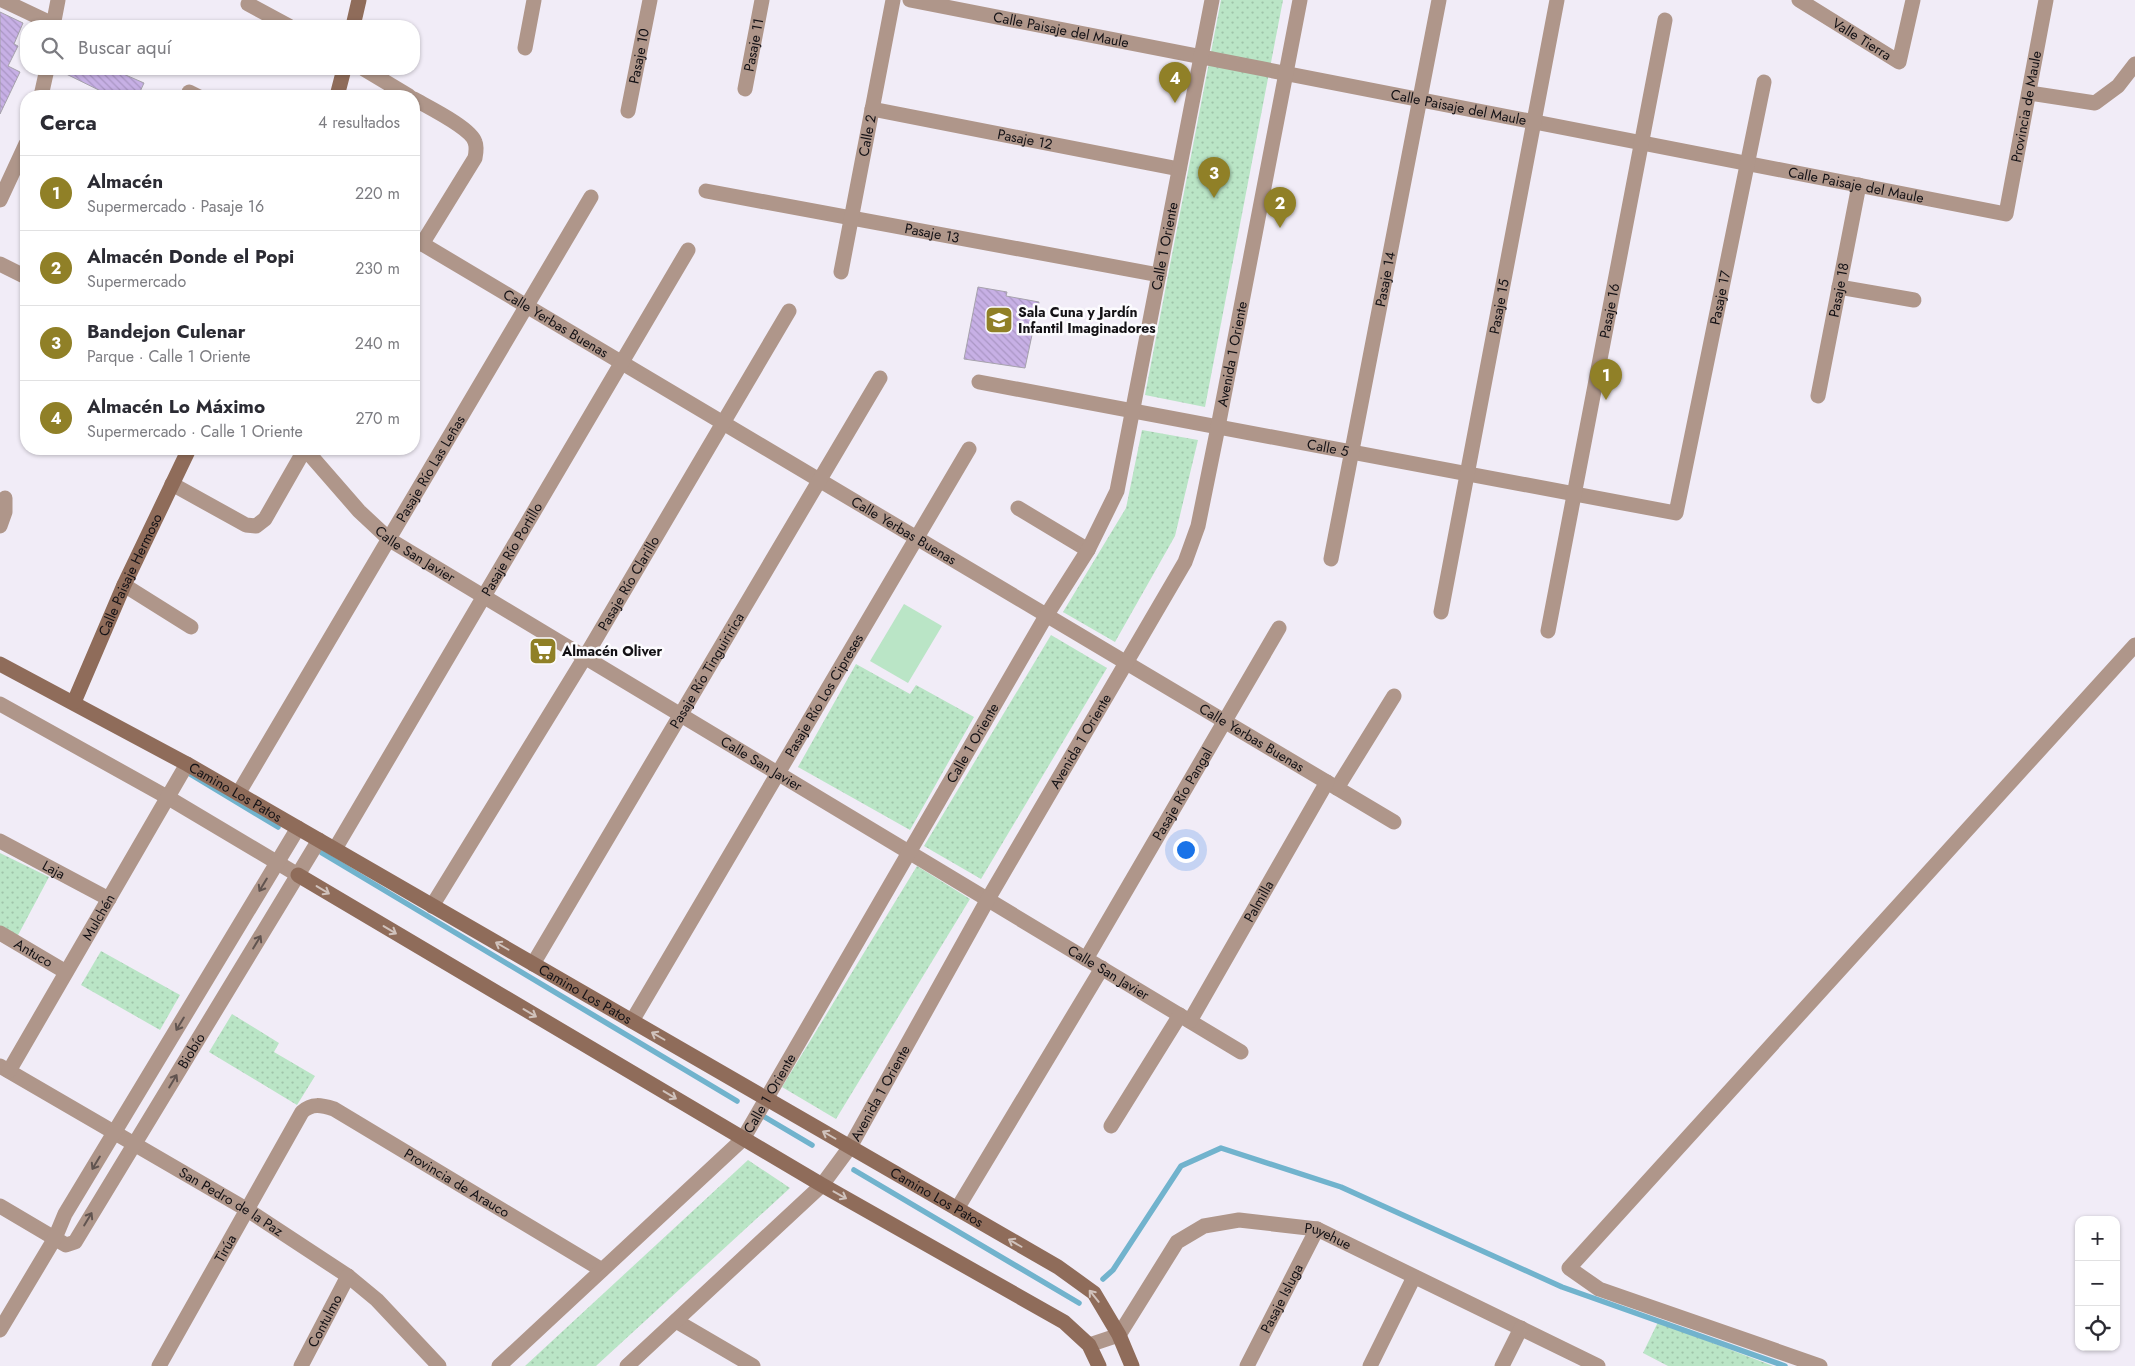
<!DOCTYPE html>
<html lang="es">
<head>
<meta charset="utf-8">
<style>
	body { margin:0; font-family:Jost,sans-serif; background:#f7f7f7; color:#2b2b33 }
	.controls { position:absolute; right:15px; bottom:15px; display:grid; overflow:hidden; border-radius:10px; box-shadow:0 1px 4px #0004 }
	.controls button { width:45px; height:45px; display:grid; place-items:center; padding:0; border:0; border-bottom:1px solid #e1e1e2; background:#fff; color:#2b2b33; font:25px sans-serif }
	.you { position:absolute; left:1185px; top:849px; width:18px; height:18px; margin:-12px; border:4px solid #fff; border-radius:50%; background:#1a73e8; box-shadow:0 0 0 8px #1a73e833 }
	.badge { display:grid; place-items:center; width:32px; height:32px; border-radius:50%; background:#908027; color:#fff; font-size:16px; font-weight:700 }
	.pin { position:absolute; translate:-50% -41px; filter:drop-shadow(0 1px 2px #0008) }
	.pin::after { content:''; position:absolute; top:26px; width:18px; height:15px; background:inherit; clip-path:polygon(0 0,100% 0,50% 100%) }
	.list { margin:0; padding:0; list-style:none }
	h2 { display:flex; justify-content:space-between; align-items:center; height:65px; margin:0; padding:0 20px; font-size:21px }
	h2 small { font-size:16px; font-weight:400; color:#7c7c81 }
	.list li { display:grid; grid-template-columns:32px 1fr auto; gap:15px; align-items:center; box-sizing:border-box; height:75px; padding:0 20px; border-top:1px solid #e1e1e2 }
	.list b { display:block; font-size:19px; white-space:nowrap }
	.list p { margin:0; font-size:16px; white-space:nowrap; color:#7c7c81 }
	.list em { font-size:16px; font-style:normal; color:#7c7c81 }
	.icon { flex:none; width:28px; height:28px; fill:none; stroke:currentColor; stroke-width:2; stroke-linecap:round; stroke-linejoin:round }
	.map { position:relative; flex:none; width:2135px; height:1366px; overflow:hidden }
	.search { position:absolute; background:#fff; box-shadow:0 1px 4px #0004; left:20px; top:20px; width:400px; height:55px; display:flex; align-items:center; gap:12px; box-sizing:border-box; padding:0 18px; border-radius:20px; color:#7c7c81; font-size:19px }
	.panel { position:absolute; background:#fff; box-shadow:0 1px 4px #0004; left:20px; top:90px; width:400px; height:365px; border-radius:20px }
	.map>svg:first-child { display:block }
	.green { fill:url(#green-dots) }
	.pitch { fill:#bae5c6 }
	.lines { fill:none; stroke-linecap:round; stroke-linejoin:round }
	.stream { stroke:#71b3cd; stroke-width:5.5 }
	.building { fill:url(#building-back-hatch); stroke:#a6a2ac }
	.street { stroke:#af968a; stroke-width:15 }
	.secondary { stroke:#8f6c5a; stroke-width:15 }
	.oneway { stroke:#615450 }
	.oneway2 { stroke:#d0c2bc }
	.labels { text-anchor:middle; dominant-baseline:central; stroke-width:5; stroke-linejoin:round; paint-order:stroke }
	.street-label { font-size:14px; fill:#131115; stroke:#fcfbfe }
	.poi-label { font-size:14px; font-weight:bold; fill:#131115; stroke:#fcfbfe; text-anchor:start }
</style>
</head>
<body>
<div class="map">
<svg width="2135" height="1366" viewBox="0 0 2135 1366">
	<defs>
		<pattern id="green-dots" width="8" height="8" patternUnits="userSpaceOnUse" patternTransform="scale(1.25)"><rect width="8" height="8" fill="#bae5c6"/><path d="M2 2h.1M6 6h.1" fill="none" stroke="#9fc3a9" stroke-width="1.8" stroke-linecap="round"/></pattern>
		<pattern id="building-back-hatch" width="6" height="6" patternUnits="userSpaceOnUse" patternTransform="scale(1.25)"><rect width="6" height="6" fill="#c7b0e5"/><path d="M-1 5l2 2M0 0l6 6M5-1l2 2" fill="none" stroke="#aa96c4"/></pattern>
	</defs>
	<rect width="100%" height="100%" fill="#f1ecf7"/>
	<!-- green -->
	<g class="green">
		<path d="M 1221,0 L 1283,0 L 1205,407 L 1145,395 Z"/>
		<path d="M 1142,430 L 1198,440 L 1175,536 L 1115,642 L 1063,612 L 1126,508 Z"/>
		<path d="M 1051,635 L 1107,668 L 981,879 L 924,846 Z"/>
		<path d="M 856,664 L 910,694 L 916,685 L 974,717 L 910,830 L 798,767 Z"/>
		<path d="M 0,853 L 49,877 L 17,937 L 0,927 Z"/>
		<path d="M 917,866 L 970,899 L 836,1119 L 782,1087 Z"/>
		<path d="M 101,951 L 180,995 L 160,1030 L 81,985 Z"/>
		<path d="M 232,1014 L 279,1043 L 274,1052 L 315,1076 L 297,1105 L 209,1052 Z"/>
		<path d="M 748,1160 L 790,1188 L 596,1366 L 525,1366 Z"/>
		<path d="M 1658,1322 L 1773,1366 L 1668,1366 L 1643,1353 Z"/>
	</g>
	<!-- pitch -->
	<path class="pitch" d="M 904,604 L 942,626 L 908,683 L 870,661 Z"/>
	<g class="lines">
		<!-- stream -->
		<g class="stream">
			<path d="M 190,774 L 278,827"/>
			<path d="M 322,853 L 737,1101"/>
			<path d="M 763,1116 L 812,1145"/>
			<path d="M 854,1170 L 1079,1303"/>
			<path d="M 1103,1279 L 1113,1270 L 1181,1166 L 1221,1148 L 1341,1187 L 1562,1287 L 1785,1366"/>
		</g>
	</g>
	<!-- building -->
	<g class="building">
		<path d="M 0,12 L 23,23 L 14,44 L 18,46 L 8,66 L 20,72 L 0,114 Z"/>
		<path d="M 56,69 L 112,69 L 144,83 L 138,96 L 111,96 Z"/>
		<path d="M 978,287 L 1007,292 L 1006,296 L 1039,302 L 1025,368 L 964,359 Z"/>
	</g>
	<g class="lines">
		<!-- street -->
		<g class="street">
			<path d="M 2,0 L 57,26"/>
			<path id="s1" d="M 910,0 L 2006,214 L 2046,0"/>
			<path id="s2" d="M 1799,0 L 1899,62 L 1913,0"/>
			<path d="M 248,4 L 289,26"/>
			<path d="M 53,26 L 58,0"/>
			<path d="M 525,48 L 534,0"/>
			<path d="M 364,69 L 409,96"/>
			<path id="s3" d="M 745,89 L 762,0"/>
			<path d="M 189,92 L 197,96"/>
			<path d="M 2029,93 L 2095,103 L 2118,86 L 2135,64"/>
			<path d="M 41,96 L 47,69"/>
			<path d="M 414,99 C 428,107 471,128 475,142 C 477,147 476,153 475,158 L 422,244"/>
			<path id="s4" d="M 872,109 L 1179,169"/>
			<path id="s5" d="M 628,111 L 650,0"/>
			<path id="s6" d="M 706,191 L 1159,275"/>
			<path d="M 0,200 L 26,144"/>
			<path id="s7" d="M 414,239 L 1394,822"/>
			<path d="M 0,264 L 26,277"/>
			<path id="s8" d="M 841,272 L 893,0"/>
			<path d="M 1839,287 L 1914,300"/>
			<path id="s9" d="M 979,382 L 1676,513 L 1764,82"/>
			<path id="s10" d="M 1818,396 L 1859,185"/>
			<path id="s11" d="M 172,484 L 246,525 L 256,526 L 265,519 L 305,449 L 359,511 L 390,540 L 1241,1052"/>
			<path d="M 1018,508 L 1088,550"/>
			<path d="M 0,526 L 5,512 L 5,498"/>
			<path id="s12" d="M 1331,559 L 1439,0"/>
			<path d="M 124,585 L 191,627"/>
			<path id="s13" d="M 1441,612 L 1557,0"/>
			<path id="s14" d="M 1548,631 L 1665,20"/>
			<path d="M 0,704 L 167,797 L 298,875"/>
			<path d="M 1337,788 L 1394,696"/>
			<path id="s15" d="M 238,794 L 591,197"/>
			<path id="s16" d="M 0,841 L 109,899"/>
			<path id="s17" d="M 335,849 L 688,250"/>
			<path id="s18" d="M 432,906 L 585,657 L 789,311"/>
			<path id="s19" d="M 0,933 L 66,972"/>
			<path id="s20" d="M 1086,959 L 1279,628"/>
			<path id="s21" d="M 533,964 L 880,378"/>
			<path id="s22" d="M 632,1021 L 969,449"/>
			<path id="s23" d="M 1190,1021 L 1327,782"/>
			<path id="s24" d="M 0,1066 L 246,1209 L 348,1276 L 377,1300 L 439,1366"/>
			<path id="s25" d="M 9,1071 L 187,764"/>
			<path d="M 1111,1126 L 1180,1015"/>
			<path id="s26" d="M 0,1206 L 66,1245 L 75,1242 L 319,840"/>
			<path d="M 957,1209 L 1102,968"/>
			<path d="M 676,1321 L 753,1366"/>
			<path d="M 0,1330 L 55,1238 L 65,1214 L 298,828"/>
			<path id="s27" d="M 1089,1345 L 1119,1335 L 1177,1242 L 1204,1226 L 1239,1220 L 1317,1229 L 1598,1366"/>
			<path id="s28" d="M 159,1366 L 302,1112 C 312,1103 321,1105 334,1109 L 602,1270"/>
			<path id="s29" d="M 301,1366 L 348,1276"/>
			<path id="s30" d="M 499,1366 L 743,1139 L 1046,616 L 1088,550 L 1117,491 L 1212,0"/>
			<path id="s31" d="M 627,1366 L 822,1185 L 850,1147 L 988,899 L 1185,562 L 1198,526 L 1218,427 L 1300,0"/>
			<path id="s32" d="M 1247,1366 L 1317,1229"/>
			<path d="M 1370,1366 L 1414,1277"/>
			<path d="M 1502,1366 L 1521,1328"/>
			<path d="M 1820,1366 L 1599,1289 L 1569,1268 L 2135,645"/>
		</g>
		<!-- secondary -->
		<g class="secondary">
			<path d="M 353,26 L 359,0"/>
			<path d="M 337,96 L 344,69"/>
			<path id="s33" d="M 0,664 L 187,764 L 1058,1267 L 1094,1293 L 1119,1335 L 1132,1366"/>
			<path id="s34" d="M 74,702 L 124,585 L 189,449"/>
			<path d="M 298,875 L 822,1185 L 1064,1322 L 1089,1345 L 1099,1366"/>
		</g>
	</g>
	<!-- one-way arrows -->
	<defs><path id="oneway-shaft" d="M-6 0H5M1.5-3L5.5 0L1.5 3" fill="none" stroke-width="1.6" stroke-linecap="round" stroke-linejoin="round" transform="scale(1.25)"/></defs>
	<g class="oneway">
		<use href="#oneway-shaft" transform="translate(263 885) rotate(121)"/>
		<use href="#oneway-shaft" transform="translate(257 942) rotate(-59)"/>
		<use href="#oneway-shaft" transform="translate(180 1024) rotate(121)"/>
		<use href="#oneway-shaft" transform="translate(173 1081) rotate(-59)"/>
		<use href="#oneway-shaft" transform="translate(96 1163) rotate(121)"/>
		<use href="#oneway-shaft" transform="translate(88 1219) rotate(-59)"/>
	</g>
	<g class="oneway2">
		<use href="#oneway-shaft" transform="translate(323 890) rotate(31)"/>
		<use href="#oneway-shaft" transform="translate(390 930) rotate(31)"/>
		<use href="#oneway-shaft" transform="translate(502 946) rotate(-150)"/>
		<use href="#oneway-shaft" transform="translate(530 1013) rotate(31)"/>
		<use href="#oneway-shaft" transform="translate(658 1036) rotate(-150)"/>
		<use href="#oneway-shaft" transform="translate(670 1095) rotate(31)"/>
		<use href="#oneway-shaft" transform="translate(829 1135) rotate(-150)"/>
		<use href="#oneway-shaft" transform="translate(840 1195) rotate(29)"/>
		<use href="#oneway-shaft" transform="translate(1015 1243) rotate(-150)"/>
		<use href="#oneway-shaft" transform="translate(1094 1296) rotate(-129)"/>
	</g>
	<!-- icons -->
	<defs>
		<symbol id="school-square" viewBox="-11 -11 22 22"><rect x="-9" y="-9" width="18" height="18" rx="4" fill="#908027" stroke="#fcfbfe"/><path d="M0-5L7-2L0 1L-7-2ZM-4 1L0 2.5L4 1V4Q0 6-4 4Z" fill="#fff"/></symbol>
		<symbol id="supermarket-square" viewBox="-11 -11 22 22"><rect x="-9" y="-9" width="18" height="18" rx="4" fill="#908027" stroke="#fcfbfe"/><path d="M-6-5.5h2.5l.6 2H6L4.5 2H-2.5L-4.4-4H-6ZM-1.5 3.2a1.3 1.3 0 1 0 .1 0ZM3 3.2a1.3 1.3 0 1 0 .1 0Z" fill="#fff"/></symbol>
	</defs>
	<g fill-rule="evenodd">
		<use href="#school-square" x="983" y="304" width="32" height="32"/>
		<use href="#supermarket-square" x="527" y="635" width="32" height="32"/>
	</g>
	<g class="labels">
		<!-- street labels -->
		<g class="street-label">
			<text stroke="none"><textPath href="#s1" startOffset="154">Calle Paisaje del Maule</textPath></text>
			<text stroke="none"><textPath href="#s2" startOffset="74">Valle Tierra</textPath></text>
			<text stroke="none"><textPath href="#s3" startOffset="45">Pasaje 11</textPath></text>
			<text stroke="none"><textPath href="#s5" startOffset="56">Pasaje 10</textPath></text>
			<text stroke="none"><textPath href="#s1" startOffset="559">Calle Paisaje del Maule</textPath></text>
			<text stroke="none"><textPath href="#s1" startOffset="1226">Provincia de Maule</textPath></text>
			<text stroke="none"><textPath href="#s8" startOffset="139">Calle 2</textPath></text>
			<text stroke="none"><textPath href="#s4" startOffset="156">Pasaje 12</textPath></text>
			<text stroke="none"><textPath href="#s1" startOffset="964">Calle Paisaje del Maule</textPath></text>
			<text stroke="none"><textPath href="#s6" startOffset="230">Pasaje 13</textPath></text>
			<text stroke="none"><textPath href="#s30" startOffset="1331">Calle 1 Oriente</textPath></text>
			<text stroke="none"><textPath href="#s12" startOffset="285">Pasaje 14</textPath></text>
			<text stroke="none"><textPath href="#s10" startOffset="108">Pasaje 18</textPath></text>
			<text stroke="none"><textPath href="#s9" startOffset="929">Pasaje 17</textPath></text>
			<text stroke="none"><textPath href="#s13" startOffset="311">Pasaje 15</textPath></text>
			<text stroke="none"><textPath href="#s14" startOffset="326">Pasaje 16</textPath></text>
			<text stroke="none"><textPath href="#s7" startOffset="165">Calle Yerbas Buenas</textPath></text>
			<text stroke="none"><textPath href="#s31" startOffset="1201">Avenida 1 Oriente</textPath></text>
			<text stroke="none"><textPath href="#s9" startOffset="355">Calle 5</textPath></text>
			<text stroke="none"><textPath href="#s15" startOffset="378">Pasaje Río Las Leñas</textPath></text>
			<text stroke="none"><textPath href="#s7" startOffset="570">Calle Yerbas Buenas</textPath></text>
			<text stroke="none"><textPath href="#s17" startOffset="348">Pasaje Río Portillo</textPath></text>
			<text stroke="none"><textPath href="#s11" startOffset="340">Calle San Javier</textPath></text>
			<text stroke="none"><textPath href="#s34" startOffset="139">Calle Paisaje Hermoso</textPath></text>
			<text stroke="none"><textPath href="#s18" startOffset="378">Pasaje Río Clarillo</textPath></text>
			<text stroke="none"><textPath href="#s21" startOffset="341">Pasaje Río Tinguiririca</textPath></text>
			<text stroke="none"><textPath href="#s22" startOffset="378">Pasaje Río Los Cipreses</textPath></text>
			<text stroke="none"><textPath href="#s7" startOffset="975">Calle Yerbas Buenas</textPath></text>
			<text stroke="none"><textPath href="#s31" startOffset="780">Avenida 1 Oriente</textPath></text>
			<text stroke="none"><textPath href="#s30" startOffset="791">Calle 1 Oriente</textPath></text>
			<text stroke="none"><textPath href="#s11" startOffset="745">Calle San Javier</textPath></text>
			<text stroke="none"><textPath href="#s33" startOffset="268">Camino Los Patos</textPath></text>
			<text stroke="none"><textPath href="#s20" startOffset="191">Pasaje Río Pangal</textPath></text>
			<text stroke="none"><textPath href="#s16" startOffset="61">Laja</textPath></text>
			<text stroke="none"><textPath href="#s23" startOffset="138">Palmilla</textPath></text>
			<text stroke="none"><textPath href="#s25" startOffset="178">Mulchén</textPath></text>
			<text stroke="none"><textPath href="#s19" startOffset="39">Antuco</textPath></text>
			<text stroke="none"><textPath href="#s11" startOffset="1150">Calle San Javier</textPath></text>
			<text stroke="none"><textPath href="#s33" startOffset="672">Camino Los Patos</textPath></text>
			<text stroke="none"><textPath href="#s26" startOffset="310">Biobío</textPath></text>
			<text stroke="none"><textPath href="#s31" startOffset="375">Avenida 1 Oriente</textPath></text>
			<text stroke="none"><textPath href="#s30" startOffset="386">Calle 1 Oriente</textPath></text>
			<text stroke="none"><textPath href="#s28" startOffset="469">Provincia de Arauco</textPath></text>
			<text stroke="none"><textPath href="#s33" startOffset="1078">Camino Los Patos</textPath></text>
			<text stroke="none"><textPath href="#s24" startOffset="268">San Pedro de la Paz</textPath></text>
			<text stroke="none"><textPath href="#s27" startOffset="299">Puyehue</textPath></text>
			<text stroke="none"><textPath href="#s28" startOffset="135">Tirúa</textPath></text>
			<text stroke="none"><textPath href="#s32" startOffset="76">Pasaje Isluga</textPath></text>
			<text stroke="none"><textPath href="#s29" startOffset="51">Contulmo</textPath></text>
		</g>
		<!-- poi labels -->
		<g class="poi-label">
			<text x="1018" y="312">Sala Cuna y Jardín<tspan x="1018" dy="16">Infantil Imaginadores</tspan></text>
			<text x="562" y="651">Almacén Oliver</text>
		</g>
	</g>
</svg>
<div class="controls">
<button>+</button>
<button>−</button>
<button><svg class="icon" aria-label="locate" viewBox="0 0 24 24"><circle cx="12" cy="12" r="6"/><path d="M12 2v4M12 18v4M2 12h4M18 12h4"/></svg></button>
</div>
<div class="you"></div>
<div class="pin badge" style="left:1606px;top:400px">1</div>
<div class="pin badge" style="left:1280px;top:228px">2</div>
<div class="pin badge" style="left:1214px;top:198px">3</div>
<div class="pin badge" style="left:1175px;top:103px">4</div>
<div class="search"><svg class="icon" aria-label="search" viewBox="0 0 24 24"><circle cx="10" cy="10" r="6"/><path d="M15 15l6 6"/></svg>Buscar aquí</div>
<section class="panel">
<h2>Cerca<small>4 resultados</small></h2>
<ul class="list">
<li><span class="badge">1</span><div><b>Almacén</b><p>Supermercado · Pasaje 16</p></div><em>220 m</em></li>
<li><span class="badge">2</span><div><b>Almacén Donde el Popi</b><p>Supermercado</p></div><em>230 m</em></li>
<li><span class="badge">3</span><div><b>Bandejon Culenar</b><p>Parque · Calle 1 Oriente</p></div><em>240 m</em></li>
<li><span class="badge">4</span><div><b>Almacén Lo Máximo</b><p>Supermercado · Calle 1 Oriente</p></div><em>270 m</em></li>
</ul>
</section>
</div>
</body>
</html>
